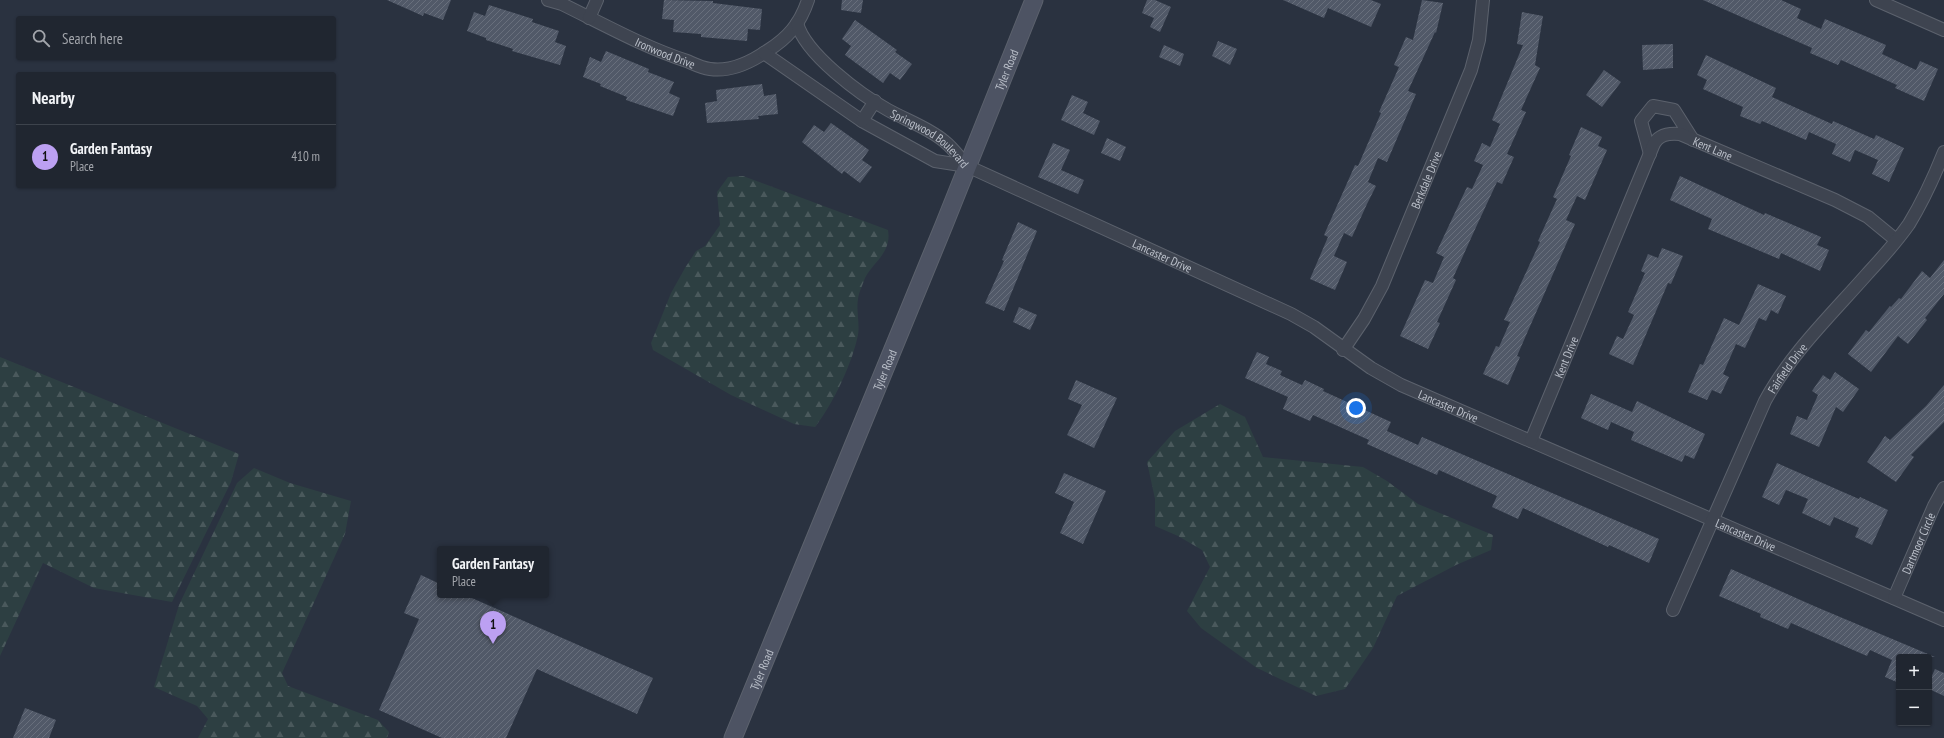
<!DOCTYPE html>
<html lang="en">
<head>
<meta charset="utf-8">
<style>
	body { margin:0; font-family:"PT Sans Narrow",sans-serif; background:#2d323c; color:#f1f3f6 }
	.controls { position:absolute; right:12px; bottom:12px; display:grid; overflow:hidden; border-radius:4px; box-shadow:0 1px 3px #0004 }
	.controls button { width:36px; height:36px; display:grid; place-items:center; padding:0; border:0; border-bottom:1px solid #3d434c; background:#202630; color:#f1f3f6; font:20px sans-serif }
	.you { position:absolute; left:1356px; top:408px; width:14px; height:14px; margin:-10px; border:3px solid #fff; border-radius:50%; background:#1a73e8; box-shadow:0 0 0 6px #1a73e833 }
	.badge { display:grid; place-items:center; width:26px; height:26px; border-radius:50%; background:#bca0f2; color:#111; font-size:13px; font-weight:700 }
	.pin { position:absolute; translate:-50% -33px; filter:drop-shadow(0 1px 2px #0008) }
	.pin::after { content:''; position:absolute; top:21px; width:14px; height:12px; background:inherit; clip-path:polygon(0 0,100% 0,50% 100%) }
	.popup { position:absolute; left:437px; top:546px; width:112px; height:52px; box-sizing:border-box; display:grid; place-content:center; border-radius:4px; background:#202630; filter:drop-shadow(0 1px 3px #0005); font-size:13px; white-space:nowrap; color:#a2a5ab }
	.popup b { font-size:15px; color:#f1f3f6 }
	.popup::after { content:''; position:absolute; left:50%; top:100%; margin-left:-8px; border:8px solid transparent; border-top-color:#202630 }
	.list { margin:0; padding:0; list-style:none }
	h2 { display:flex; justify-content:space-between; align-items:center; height:52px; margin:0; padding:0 16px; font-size:17px }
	h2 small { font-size:13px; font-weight:400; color:#a2a5ab }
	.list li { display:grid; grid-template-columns:26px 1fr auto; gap:12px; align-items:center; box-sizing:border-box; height:64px; padding:0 16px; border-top:1px solid #3d434c }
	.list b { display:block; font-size:15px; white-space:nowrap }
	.list p { margin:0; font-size:13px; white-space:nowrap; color:#a2a5ab }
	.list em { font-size:13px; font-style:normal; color:#a2a5ab }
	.icon { flex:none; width:22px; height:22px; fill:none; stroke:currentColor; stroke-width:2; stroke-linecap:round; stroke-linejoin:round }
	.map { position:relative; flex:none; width:1944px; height:738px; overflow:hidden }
	.search { position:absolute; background:#202630; box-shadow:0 1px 3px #0004; left:16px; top:16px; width:320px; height:44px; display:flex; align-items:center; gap:10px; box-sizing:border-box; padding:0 14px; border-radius:4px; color:#a2a5ab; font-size:15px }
	.panel { position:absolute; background:#202630; box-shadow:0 1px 3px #0004; left:16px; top:72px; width:320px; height:116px; border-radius:4px }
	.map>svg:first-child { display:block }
	.forest { fill:url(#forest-firs) }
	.building { fill:url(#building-hatch) }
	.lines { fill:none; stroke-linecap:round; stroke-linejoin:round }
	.street-casing { stroke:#5c626d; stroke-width:14 }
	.secondary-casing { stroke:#5c626d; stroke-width:19 }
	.street { stroke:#3e4450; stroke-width:12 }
	.secondary { stroke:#4d5363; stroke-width:17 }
	.labels { text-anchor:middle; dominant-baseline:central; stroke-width:3; stroke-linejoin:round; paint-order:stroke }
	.street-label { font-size:12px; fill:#bbc0ca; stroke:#232935 }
</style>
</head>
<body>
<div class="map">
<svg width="1944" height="738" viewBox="0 0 1944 738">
	<defs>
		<pattern id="forest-firs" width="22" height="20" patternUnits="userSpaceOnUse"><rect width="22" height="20" fill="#2d3f42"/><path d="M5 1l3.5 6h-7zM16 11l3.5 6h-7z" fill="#4a595c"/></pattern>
		<pattern id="building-hatch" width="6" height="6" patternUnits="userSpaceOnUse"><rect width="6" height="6" fill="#515968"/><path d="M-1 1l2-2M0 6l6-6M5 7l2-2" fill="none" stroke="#686f7c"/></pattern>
	</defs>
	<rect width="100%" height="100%" fill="#2a3240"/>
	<!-- forest -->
	<g class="forest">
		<path d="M 743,176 L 888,230 C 892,253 873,262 865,278 C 863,284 859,292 858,299 C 856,310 860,324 858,335 C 852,364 833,404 815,427 L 794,424 L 731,395 L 653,350 L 651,343 L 671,293 L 685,268 L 696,251 L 705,246 L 720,225 L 717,192 L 728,177 Z"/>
		<path d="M 0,357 L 239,454 L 231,482 L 172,602 L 94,588 L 43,563 L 0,656 Z"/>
		<path d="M 1220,404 L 1245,417 L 1263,457 L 1363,467 L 1387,481 L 1418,504 L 1493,535 L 1491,550 L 1456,565 L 1397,596 L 1373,648 L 1345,689 L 1316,696 L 1257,668 L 1201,628 L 1187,611 L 1210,567 L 1202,550 L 1178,536 L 1155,526 L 1155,499 L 1147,462 L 1175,431 Z"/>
		<path d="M 254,468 L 290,483 L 351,501 L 345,534 L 282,673 L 288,686 L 378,720 L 389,732 L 387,738 L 198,738 L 208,719 L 197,706 L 154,687 L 179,605 L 237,483 Z"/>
	</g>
	<!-- building -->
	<g class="building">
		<path d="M 387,0 L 451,0 L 443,20 L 424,13 L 423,16 Z"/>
		<path d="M 664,0 L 713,1 L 713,3 L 762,9 L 760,30 L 748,29 L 747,41 L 701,37 L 701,34 L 673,32 L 674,20 L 662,19 Z"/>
		<path d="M 842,0 L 863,0 L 861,13 L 841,10 Z"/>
		<path d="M 1147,0 L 1155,0 L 1171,7 L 1160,32 L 1150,27 L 1154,18 L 1142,13 Z"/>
		<path d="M 1283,0 L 1371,0 L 1381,4 L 1371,27 L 1328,8 L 1324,18 Z"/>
		<path d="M 1422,0 L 1443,3 L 1436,33 L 1435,32 L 1408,91 L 1416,94 L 1387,162 L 1378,158 L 1368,182 L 1376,186 L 1367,204 L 1352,237 L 1344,233 L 1334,256 L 1347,262 L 1335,290 L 1310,279 L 1328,237 L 1324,235 L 1355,165 L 1358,166 L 1381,113 L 1379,112 L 1399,67 L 1394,65 L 1406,37 L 1413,40 Z"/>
		<path d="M 1703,0 L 1781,0 L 1801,9 L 1797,18 L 1821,29 L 1825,19 L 1886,45 L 1882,54 L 1916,70 L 1920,61 L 1938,69 L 1924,101 L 1895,88 L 1897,85 L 1841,60 L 1838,65 L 1810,53 L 1812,48 Z"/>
		<path d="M 489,5 L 533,19 L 532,22 L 559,31 L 555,42 L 566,46 L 560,65 L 512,51 L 513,49 L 486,40 L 486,38 L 467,31 L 474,12 L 485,16 Z"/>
		<path d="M 1522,12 L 1543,16 L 1535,65 L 1540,68 L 1521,110 L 1526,112 L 1507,154 L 1514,157 L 1502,184 L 1497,182 L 1477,225 L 1453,278 L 1456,280 L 1437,322 L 1440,323 L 1428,349 L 1400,336 L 1425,280 L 1433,283 L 1444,257 L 1436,253 L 1467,187 L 1472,189 L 1483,165 L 1474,161 L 1482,143 L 1490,147 L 1500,124 L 1492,120 L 1523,45 L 1517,44 Z"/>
		<path d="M 855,20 L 897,50 L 895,52 L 912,64 L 900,80 L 890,73 L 883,83 L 845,55 L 851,46 L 842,39 Z"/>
		<path d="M 1218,41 L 1237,49 L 1230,65 L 1212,56 Z"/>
		<path d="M 1673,44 L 1673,68 L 1643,70 L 1642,45 Z"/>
		<path d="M 1164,45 L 1184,54 L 1180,66 L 1159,57 Z"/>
		<path d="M 606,51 L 649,69 L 648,72 L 674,82 L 669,93 L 680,98 L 673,116 L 626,100 L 627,97 L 600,86 L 601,84 L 583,77 L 590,57 L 601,62 Z"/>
		<path d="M 1706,55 L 1776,88 L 1772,97 L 1832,124 L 1833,121 L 1874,139 L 1876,135 L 1904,148 L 1889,182 L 1872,174 L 1878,160 L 1855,150 L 1850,162 L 1832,154 L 1836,144 L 1809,132 L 1806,140 L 1762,121 L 1760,124 L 1740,116 L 1743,107 L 1703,89 L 1707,80 L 1697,75 Z"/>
		<path d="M 1604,70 L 1621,82 L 1602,107 L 1586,95 Z"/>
		<path d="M 762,84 L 764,96 L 776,94 L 778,114 L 758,116 L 759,119 L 707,123 L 705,103 L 717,101 L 716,90 Z"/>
		<path d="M 1072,95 L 1088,102 L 1083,113 L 1100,121 L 1094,135 L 1061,120 Z"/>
		<path d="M 831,123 L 869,150 L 862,160 L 872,167 L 860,183 L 844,171 L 842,174 L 802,142 L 814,125 L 824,132 Z"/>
		<path d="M 1581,127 L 1602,137 L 1598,146 L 1607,150 L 1585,200 L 1577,196 L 1566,220 L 1575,224 L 1517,356 L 1520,357 L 1508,385 L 1483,374 L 1496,346 L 1499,347 L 1510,322 L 1504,320 L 1540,242 L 1538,241 L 1557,199 L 1553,197 L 1571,156 L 1569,155 Z"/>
		<path d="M 1107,138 L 1126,147 L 1120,161 L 1101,153 Z"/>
		<path d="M 1053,143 L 1070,150 L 1061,170 L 1084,180 L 1078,194 L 1038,177 Z"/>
		<path d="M 1680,176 L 1764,215 L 1765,213 L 1821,237 L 1817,245 L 1829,250 L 1820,271 L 1781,253 L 1779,259 L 1708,229 L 1712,219 L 1670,200 Z"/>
		<path d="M 1018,222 L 1037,231 L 1004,311 L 985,303 L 1004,261 L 1002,260 Z"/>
		<path d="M 1662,248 L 1683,256 L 1671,284 L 1668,283 L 1633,365 L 1609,354 L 1617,336 L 1623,339 L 1634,315 L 1628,312 L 1645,273 L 1641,271 L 1648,254 L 1658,258 Z"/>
		<path d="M 1944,260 L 1944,294 L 1925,318 L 1927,320 L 1908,344 L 1898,336 L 1871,372 L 1848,354 L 1866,330 L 1869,332 L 1890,306 L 1891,307 L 1899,298 L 1901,299 L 1922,271 L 1930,278 Z"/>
		<path d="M 1758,284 L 1786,296 L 1778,314 L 1771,310 L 1766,321 L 1759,318 L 1745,348 L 1736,344 L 1723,374 L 1729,377 L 1721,394 L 1712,390 L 1707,400 L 1688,392 L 1700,364 L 1703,365 L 1724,318 L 1739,325 Z"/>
		<path d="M 1019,307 L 1037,315 L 1030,330 L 1013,322 Z"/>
		<path d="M 1257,352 L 1269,357 L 1266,364 L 1282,371 L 1280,375 L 1302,385 L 1305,380 L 1324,389 L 1323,391 L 1391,422 L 1387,431 L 1418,445 L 1422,437 L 1659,539 L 1649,563 L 1609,545 L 1608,547 L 1523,508 L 1518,519 L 1492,507 L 1497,496 L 1439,470 L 1437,475 L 1396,457 L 1367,444 L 1369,440 L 1313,415 L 1310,421 L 1283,409 L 1288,397 L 1245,378 Z"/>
		<path d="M 1835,372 L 1859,389 L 1843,412 L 1836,407 L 1819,447 L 1790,434 L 1797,416 L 1807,420 L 1818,395 L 1812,391 L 1823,375 L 1830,380 Z"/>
		<path d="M 1076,380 L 1117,398 L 1094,448 L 1067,435 L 1082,405 L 1068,399 Z"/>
		<path d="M 1944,385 L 1944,422 L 1911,455 L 1914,457 L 1896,482 L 1867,462 L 1885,436 L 1890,440 L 1926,406 Z"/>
		<path d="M 1591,394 L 1632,412 L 1637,401 L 1705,434 L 1694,459 L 1685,455 L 1682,462 L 1631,440 L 1634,432 L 1611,422 L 1608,430 L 1581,418 Z"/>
		<path d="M 1777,463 L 1859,499 L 1860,497 L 1888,510 L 1872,545 L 1855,537 L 1859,528 L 1834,517 L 1830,526 L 1802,513 L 1808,499 L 1786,490 L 1779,505 L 1762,497 Z"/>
		<path d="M 1064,473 L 1106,491 L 1083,544 L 1060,533 L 1074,502 L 1055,493 Z"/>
		<path d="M 1731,569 L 1814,606 L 1935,657 L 1899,657 L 1899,683 L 1885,677 L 1892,660 L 1870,650 L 1867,656 L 1791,623 L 1788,629 L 1760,617 L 1761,614 L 1719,596 Z"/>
		<path d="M 421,575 L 440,584 L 440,595 L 465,595 L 653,678 L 637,714 L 537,669 L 506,738 L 442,738 L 379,710 L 419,619 L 404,613 Z"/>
		<path d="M 1935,669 L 1944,673 L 1944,696 L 1929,689 L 1929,682 Z"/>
		<path d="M 25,708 L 56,720 L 49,738 L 13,738 Z"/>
	</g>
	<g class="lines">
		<defs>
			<g id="street">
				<path id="s1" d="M 548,0 L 562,4 C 603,24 644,47 687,61 C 694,64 702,68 710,69 C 730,72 751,62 767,51 C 788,38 800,24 808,0"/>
				<path d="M 1876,0 L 1944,30"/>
				<path d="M 589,18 L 597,0"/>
				<path id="s2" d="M 797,23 C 805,54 861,95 888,110 C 906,120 929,128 944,141 C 953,148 960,158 967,166"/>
				<path id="s3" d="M 764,53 L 862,121 L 935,161 L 967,166 L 1291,314 L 1314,327 L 1371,368 L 1401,385 L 1944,620"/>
				<path d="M 862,121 L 875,101"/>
				<path d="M 1650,154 L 1641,121 L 1653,106 L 1674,110 L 1693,140"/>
				<path id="s4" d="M 1343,350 L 1364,319 L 1382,286 L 1471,70 L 1479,40 L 1483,0"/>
				<path id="s5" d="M 1531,441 L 1653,146 C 1658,134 1669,133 1680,134 L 1835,200 L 1868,217 L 1896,240"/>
				<path id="s6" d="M 1894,598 L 1934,506 L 1944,488"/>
				<path id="s7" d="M 1673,610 L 1765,401 C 1791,353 1832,314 1868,273 C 1882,258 1897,241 1909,224 C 1923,201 1934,177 1944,152"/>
			</g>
			<g id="secondary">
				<path id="s8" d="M 733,738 L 944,225 L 1034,0"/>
			</g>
		</defs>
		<!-- street casing -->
		<use href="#street" class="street-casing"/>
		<!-- secondary casing -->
		<use href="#secondary" class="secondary-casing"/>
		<!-- street -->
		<use href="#street" class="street"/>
		<!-- secondary -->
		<use href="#secondary" class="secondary"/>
	</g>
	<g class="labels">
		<!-- street labels -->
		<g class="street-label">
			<text stroke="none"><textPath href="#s1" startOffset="129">Ironwood Drive</textPath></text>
			<text stroke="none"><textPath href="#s8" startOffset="722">Tyler Road</textPath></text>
			<text stroke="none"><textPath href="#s2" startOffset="179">Springwood Boulevard</textPath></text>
			<text stroke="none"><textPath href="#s5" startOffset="387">Kent Lane</textPath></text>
			<text stroke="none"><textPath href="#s4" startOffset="190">Berkdale Drive</textPath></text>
			<text stroke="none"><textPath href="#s3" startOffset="450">Lancaster Drive</textPath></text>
			<text stroke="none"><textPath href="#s5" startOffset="91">Kent Drive</textPath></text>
			<text stroke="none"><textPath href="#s7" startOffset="268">Fairfield Drive</textPath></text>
			<text stroke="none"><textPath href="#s8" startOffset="398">Tyler Road</textPath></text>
			<text stroke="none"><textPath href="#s3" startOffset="774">Lancaster Drive</textPath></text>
			<text stroke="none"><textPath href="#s3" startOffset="1098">Lancaster Drive</textPath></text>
			<text stroke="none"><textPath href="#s6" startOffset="60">Dartmoor Circle</textPath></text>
			<text stroke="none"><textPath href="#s8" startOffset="74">Tyler Road</textPath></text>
		</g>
	</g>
</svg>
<div class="controls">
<button>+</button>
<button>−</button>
</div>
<div class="you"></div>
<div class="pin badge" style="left:493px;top:644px">1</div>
<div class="popup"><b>Garden Fantasy</b>Place</div>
<div class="search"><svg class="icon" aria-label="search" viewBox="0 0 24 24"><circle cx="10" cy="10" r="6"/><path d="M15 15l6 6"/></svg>Search here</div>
<section class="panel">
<h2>Nearby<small></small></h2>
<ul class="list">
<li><span class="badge">1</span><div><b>Garden Fantasy</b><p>Place</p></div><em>410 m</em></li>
</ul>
</section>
</div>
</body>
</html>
